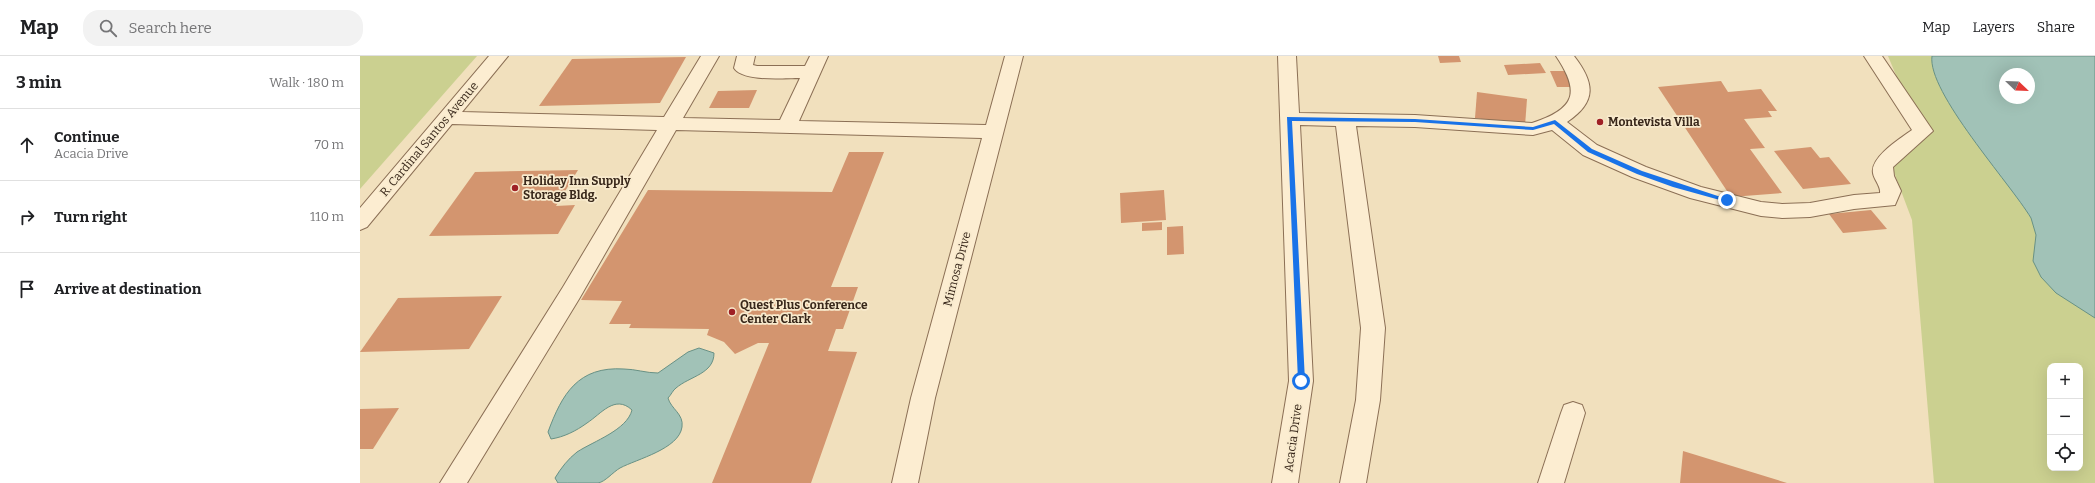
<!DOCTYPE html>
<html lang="en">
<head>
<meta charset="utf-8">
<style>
	body { margin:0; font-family:Bitter,serif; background:#f2f2f2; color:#202124 }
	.controls { position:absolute; right:12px; bottom:12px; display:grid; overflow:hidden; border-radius:8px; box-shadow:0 4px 16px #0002 }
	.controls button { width:36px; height:36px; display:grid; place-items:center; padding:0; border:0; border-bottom:1px solid #e0e0e0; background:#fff; color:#202124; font:20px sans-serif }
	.compass { position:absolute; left:1639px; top:12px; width:36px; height:36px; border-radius:50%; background:#fff; box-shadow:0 4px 16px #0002; rotate:113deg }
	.stop { position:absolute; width:12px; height:12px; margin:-9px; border:3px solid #1a73e8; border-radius:50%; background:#fff }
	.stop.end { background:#1a73e8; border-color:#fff; box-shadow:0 1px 4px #0008 }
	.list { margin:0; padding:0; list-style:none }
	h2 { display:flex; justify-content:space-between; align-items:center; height:52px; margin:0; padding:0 16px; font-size:17px }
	h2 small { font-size:13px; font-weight:400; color:#757577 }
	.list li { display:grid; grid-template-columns:26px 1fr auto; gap:12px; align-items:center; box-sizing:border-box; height:72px; padding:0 16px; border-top:1px solid #e0e0e0 }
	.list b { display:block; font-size:15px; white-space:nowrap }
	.list p { margin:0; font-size:13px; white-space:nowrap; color:#757577 }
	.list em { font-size:13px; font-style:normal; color:#757577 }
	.icon { flex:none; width:22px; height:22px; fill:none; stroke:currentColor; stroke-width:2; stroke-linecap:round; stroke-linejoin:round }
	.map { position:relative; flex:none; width:1735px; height:427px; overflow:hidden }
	header { display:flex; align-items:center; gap:24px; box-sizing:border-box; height:56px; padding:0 20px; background:#fff; border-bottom:1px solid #e0e0e0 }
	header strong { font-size:19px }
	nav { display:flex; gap:22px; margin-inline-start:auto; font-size:14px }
	.search { width:280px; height:36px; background:#f2f2f2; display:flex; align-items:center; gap:10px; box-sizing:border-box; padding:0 14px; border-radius:16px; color:#757577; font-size:15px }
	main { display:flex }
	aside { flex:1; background:#fff }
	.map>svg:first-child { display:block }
	.green { fill:#cbd090; fill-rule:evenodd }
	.water { fill:#a1c2b7; stroke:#689185; fill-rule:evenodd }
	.building { fill:#d3956f }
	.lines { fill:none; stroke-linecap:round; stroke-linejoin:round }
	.minor-casing { stroke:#8b6f55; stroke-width:2 }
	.minor { fill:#fcedd1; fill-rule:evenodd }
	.route { fill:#1a73e8 }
	.poi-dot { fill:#9f2025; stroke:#f8eacd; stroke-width:1.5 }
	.labels { text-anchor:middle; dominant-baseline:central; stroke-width:3.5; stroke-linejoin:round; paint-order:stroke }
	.poi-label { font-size:12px; font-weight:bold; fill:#39281b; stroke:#f8eacd; text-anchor:start }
	.street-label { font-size:12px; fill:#39281b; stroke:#f8eacd }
</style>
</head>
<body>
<header>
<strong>Map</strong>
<div class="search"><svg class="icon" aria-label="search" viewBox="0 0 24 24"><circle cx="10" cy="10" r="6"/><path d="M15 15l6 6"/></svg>Search here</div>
<nav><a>Map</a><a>Layers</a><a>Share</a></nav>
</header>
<main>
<aside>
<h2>3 min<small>Walk · 180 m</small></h2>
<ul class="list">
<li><svg class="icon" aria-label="ahead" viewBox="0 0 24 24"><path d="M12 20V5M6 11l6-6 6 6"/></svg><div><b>Continue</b><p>Acacia Drive</p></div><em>70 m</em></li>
<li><svg class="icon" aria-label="right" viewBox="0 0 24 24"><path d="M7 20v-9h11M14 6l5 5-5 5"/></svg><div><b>Turn right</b></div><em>110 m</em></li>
<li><svg class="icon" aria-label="arrive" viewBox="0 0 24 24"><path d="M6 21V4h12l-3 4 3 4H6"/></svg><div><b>Arrive at destination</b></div></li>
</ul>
</aside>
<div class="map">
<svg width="1735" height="427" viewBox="0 0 1735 427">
	<rect width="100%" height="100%" fill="#f1e0bd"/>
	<!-- green -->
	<g class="green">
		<path d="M 0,0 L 117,0 L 0,133 Z"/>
		<path d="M 1528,0 L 1735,0 L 1735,427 L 1574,427 L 1552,164 L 1532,111 L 1558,72 ZM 1645,18 L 1669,18 L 1669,42 L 1645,42 ZM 1690,310 L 1720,310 L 1720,412 L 1690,412 Z"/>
	</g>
	<!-- water -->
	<g class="water">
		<path d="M 1572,0 L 1735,0 L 1735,262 L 1696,237 L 1681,221 L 1673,205 L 1676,179 L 1671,162 C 1650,127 1567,36 1572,0 ZM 1645,18 L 1669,18 L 1669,42 L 1645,42 Z"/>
		<path d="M 339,292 L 354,297 C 354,318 330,320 316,332 C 313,334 311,339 308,342 C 311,353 324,358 322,371 C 319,393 277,403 260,412 C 253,416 245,426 238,427 C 225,427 210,427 198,427 L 195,422 C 201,412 208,403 217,396 C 234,385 267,374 272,354 C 255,338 241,358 227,367 C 216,375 204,381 191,383 L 188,376 C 202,338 218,310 264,313 C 275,313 286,317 298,317 L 328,296 Z"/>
	</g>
	<!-- building -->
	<g class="building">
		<path d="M 1078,0 L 1099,0 L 1101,6 L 1080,7 Z"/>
		<path d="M 326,1 L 300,47 L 179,50 L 212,3 Z"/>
		<path d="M 1180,7 L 1186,17 L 1148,19 L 1144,9 Z"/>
		<path d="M 1190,15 L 1207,15 L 1213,31 L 1197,31 Z"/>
		<path d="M 1361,25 L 1368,36 L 1401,33 L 1417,55 L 1408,55 L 1412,61 L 1384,63 L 1405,92 L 1390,93 L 1422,137 L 1371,141 L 1298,31 Z"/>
		<path d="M 397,34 L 389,52 L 349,52 L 358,35 Z"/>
		<path d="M 1117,36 L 1167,43 L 1165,70 L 1115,62 Z"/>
		<path d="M 1451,91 L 1460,102 L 1469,101 L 1491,128 L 1443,133 L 1414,95 Z"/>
		<path d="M 489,96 L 524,96 L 471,231 L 498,231 L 483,273 L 476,273 L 468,295 L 497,296 L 451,427 L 352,427 L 409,287 L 398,287 L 375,298 L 364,286 L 347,279 L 349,273 L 269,272 L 271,268 L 249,268 L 262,245 L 221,244 L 288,134 L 472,136 Z"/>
		<path d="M 218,114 L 196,150 L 215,149 L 198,178 L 69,180 L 115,116 Z"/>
		<path d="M 804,134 L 806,164 L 761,167 L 760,137 Z"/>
		<path d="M 1511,154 L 1527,173 L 1483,177 L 1469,158 Z"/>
		<path d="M 802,166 L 802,174 L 782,175 L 782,167 Z"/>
		<path d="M 823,170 L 824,198 L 807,199 L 807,171 Z"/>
		<path d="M 142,240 L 109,293 L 0,296 L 38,242 Z"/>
		<path d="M 39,352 L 13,393 L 0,393 L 0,353 Z"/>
		<path d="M 1323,395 L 1427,427 L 1320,427 Z"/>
	</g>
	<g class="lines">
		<defs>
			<g id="minor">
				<path d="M 129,0 L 148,0 L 102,56 L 304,61 L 341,0 L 359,0 L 323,62 L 420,64 L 440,22 C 424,22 383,26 374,12 L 377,0 L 395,0 L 393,9 L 397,10 L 445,10 L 450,0 L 468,0 L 439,65 L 626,69 L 645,0 L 663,0 L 575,342 L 558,427 L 532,427 L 551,342 L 622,82 L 316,74 L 219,243 L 107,427 L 80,427 L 203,231 L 297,74 L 92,68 L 7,171 L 0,174 L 0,152 Z"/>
				<path d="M 918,0 L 936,0 L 939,57 L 1055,59 L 1172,67 C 1215,53 1221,37 1196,0 L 1214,0 C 1235,27 1237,46 1207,66 L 1237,89 L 1286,111 L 1341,131 L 1401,146 L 1422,148 L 1450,147 L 1494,139 L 1520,137 C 1521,130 1514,124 1513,117 C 1510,101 1541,82 1552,74 L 1504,0 L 1522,0 L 1573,75 L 1533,111 L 1534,120 L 1541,135 L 1535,149 L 1494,153 L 1450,161 L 1422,162 L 1401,160 L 1330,142 L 1272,121 L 1223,99 L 1192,74 L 1173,79 L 1055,71 L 996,70 L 1025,272 L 1020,344 L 1006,427 L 980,427 L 996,344 L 1001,272 L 976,70 L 940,69 L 953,325 L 938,427 L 912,427 L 929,325 Z"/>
				<path d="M 1213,346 L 1222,349 L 1225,357 L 1204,427 L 1178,427 L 1201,357 L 1204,349 Z"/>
			</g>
		</defs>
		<!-- minor casing -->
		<use href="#minor" class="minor-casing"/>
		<!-- minor -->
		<use href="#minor" class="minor"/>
	</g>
	<!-- route -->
	<path class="route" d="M 927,61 L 1055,63 L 1173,71 L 1195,64 L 1232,93 L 1282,115 L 1370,144 L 1367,146 L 1313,131 L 1277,118 L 1228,96 L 1194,68 L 1173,74 L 1055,66 L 932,65 L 945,325 L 941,328 L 938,325 Z"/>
	<!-- markers -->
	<g class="poi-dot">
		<circle cx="1240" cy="66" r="4"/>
		<circle cx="155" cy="132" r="4"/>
		<circle cx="372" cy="256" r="4"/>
	</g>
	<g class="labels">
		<!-- poi labels -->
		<g class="poi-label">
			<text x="1248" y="66">Montevista Villa</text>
			<text x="163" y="125">Holiday Inn Supply<tspan x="163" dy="14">Storage Bldg.</tspan></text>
			<text x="380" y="249">Quest Plus Conference<tspan x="380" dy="14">Center Clark</tspan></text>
		</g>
		<!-- street labels -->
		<g class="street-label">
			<text transform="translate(69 83) rotate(-50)">R. Cardinal Santos Avenue</text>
			<text transform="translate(597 213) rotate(-75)">Mimosa Drive</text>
			<text transform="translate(933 382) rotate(-82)">Acacia Drive</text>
		</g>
	</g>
</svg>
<div class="controls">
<button>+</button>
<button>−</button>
<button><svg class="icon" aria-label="locate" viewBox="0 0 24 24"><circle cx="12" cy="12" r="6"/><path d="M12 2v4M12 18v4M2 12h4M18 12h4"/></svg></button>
</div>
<svg class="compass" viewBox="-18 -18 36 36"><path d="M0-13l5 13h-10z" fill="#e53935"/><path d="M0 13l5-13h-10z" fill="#757577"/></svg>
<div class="stop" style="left:941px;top:325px"></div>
<div class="stop end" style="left:1367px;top:144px"></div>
</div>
</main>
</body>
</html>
